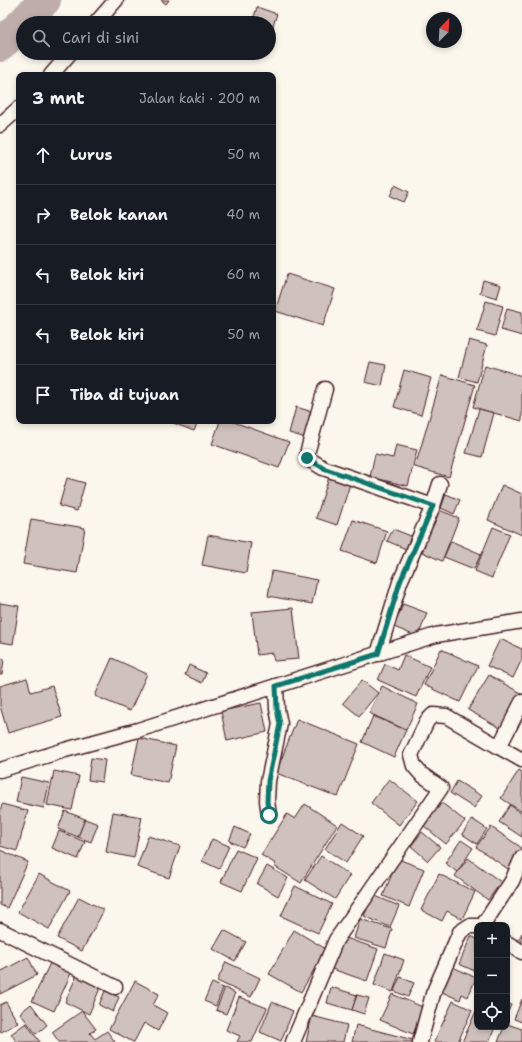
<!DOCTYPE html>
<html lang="id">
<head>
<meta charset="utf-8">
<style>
	body { margin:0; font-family:"Shantell Sans",sans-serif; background:#242831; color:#f1f3f6 }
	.controls { position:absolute; right:12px; bottom:12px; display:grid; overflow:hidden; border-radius:8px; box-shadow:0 2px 6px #0003 }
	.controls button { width:36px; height:36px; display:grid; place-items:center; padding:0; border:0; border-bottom:1px solid #363941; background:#171b24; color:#f1f3f6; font:20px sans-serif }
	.compass { position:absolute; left:426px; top:12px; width:36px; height:36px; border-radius:50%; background:#171b24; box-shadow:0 2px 6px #0003; rotate:24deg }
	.stop { position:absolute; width:12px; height:12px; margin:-9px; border:3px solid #0f766e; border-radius:50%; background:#fff }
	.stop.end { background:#0f766e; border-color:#fff; box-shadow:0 1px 4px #0008 }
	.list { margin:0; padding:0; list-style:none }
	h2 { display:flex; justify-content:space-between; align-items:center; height:52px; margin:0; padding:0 16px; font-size:17px }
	h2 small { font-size:13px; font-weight:400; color:#9ea1a6 }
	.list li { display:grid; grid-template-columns:26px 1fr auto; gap:12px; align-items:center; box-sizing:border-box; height:60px; padding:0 16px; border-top:1px solid #363941 }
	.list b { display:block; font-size:15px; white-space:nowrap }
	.list em { font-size:13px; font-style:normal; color:#9ea1a6 }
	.icon { flex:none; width:22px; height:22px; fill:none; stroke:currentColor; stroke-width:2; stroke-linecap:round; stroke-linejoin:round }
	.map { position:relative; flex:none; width:522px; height:1042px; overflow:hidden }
	.search { position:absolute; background:#171b24; box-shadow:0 2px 6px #0003; left:16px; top:16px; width:260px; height:44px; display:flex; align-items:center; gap:10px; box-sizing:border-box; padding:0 14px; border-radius:22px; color:#9ea1a6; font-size:15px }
	.panel { position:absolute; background:#171b24; box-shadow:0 2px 6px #0003; left:16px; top:72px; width:260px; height:352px; border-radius:8px }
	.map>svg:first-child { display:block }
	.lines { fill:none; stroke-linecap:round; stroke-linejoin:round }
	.river { stroke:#bfadaa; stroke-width:32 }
	.building { fill:#cfc2bc; stroke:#4a1f2b }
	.minor-casing { stroke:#4a1f2b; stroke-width:17 }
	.minor { stroke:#fbf7ec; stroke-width:14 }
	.route { stroke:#0f766e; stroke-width:5 }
</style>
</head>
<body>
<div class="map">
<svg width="522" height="1042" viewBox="0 0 522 1042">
	<rect width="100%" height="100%" fill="#fbf7ec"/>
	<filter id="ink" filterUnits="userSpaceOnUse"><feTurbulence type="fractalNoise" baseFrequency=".025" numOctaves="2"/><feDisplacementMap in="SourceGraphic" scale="8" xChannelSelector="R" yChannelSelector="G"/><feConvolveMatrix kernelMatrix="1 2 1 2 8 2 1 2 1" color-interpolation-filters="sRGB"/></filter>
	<g filter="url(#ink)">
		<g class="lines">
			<!-- river -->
			<path class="river" d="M 0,46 L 45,0"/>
		</g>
		<!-- building -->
		<g class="building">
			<path d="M 161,0 L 169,0 L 166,4 Z"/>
			<path d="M 257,7 L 277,14 L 271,32 L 269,32 L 269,23 L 252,23 Z"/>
			<path d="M 395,185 L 409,192 L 404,202 L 390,196 Z"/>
			<path d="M 287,274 L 335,289 L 323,326 L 275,311 Z"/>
			<path d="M 483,280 L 501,285 L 497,298 L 480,293 Z"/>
			<path d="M 486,301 L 503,306 L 495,336 L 477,331 Z"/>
			<path d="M 507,308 L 522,312 L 522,336 L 501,330 Z"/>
			<path d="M 469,340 L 487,345 L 477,382 L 459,377 Z"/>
			<path d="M 370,362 L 386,365 L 382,386 L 365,382 Z"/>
			<path d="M 485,365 L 522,376 L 522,421 L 473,407 Z"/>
			<path d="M 404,370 L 431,378 L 421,415 L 394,407 Z"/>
			<path d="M 442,375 L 475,385 L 449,477 L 415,467 Z"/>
			<path d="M 296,407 L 313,412 L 306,438 L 289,433 Z"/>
			<path d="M 479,409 L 494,413 L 482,457 L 466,453 Z"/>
			<path d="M 168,421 L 198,421 L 194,431 Z"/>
			<path d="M 220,421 L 231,421 L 289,442 L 279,468 L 212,444 Z"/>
			<path d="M 396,445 L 417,450 L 408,486 L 370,477 L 375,454 L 393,458 Z"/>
			<path d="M 330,474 L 351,481 L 337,525 L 316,518 Z"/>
			<path d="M 67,478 L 85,483 L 77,511 L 59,506 Z"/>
			<path d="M 502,485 L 522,494 L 522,535 L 488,520 Z"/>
			<path d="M 446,494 L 460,500 L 454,514 L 441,508 Z"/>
			<path d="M 439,510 L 459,518 L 442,561 L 422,552 Z"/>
			<path d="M 31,519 L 85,528 L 77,573 L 23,564 Z"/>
			<path d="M 353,520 L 387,531 L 377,563 L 342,551 Z"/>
			<path d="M 493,527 L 510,534 L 492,578 L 475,571 Z"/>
			<path d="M 393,529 L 411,536 L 406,549 L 387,541 Z"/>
			<path d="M 208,535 L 251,543 L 246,573 L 202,565 Z"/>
			<path d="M 451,541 L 481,554 L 474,569 L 444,557 Z"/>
			<path d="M 272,571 L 317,580 L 312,604 L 268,596 Z"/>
			<path d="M 0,603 L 19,606 L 13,644 L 0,642 Z"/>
			<path d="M 403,604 L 427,613 L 418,637 L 394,627 Z"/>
			<path d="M 293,608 L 299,659 L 274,661 L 272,653 L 257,655 L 252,612 Z"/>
			<path d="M 500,639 L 522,649 L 522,659 L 513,678 L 487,666 Z"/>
			<path d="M 441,649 L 478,666 L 460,702 L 424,685 Z"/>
			<path d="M 404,655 L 430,667 L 416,697 L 378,680 L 385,664 L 398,670 Z"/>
			<path d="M 0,658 L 4,659 L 2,675 L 0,675 Z"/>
			<path d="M 112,658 L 147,674 L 130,711 L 95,696 Z"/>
			<path d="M 189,665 L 206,673 L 202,683 L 185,675 Z"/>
			<path d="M 489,675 L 522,694 L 502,729 L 468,710 Z"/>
			<path d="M 27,678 L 31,692 L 52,686 L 62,717 L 8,733 L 0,706 L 0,686 Z"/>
			<path d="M 362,680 L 378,693 L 359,716 L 343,703 Z"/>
			<path d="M 382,686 L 418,704 L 406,730 L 369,713 Z"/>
			<path d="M 261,703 L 267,732 L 227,741 L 221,711 Z"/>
			<path d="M 373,716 L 406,730 L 394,757 L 362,742 Z"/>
			<path d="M 297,719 L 359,744 L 338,797 L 276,773 Z"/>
			<path d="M 139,738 L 176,746 L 168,783 L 131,775 Z"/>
			<path d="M 91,758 L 105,760 L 102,782 L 88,780 Z"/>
			<path d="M 519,770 L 522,772 L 522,812 L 501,798 Z"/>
			<path d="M 54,771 L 79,776 L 72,810 L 47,805 Z"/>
			<path d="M 21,777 L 49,783 L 44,808 L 16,802 Z"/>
			<path d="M 389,779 L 418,801 L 399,825 L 371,803 Z"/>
			<path d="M 457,781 L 482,796 L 474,808 L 450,793 Z"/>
			<path d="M 442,803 L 465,821 L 446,844 L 424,826 Z"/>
			<path d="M 2,804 L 28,811 L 17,851 L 0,846 L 0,812 Z"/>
			<path d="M 305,804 L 337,825 L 301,883 L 274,866 L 276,864 L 261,855 L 287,814 L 295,819 Z"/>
			<path d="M 510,805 L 522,814 L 522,837 L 499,822 Z"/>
			<path d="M 65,811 L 85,819 L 78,837 L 58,829 Z"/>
			<path d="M 113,812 L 142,817 L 134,858 L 106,852 Z"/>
			<path d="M 85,819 L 98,824 L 91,842 L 78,837 Z"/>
			<path d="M 472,819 L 487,829 L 477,844 L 462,834 Z"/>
			<path d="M 342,822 L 363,836 L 346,863 L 325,849 Z"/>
			<path d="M 235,827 L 250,834 L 243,847 L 229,841 Z"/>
			<path d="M 491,827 L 522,848 L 508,869 L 476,847 Z"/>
			<path d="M 59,831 L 85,842 L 78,859 L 52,848 Z"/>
			<path d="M 422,832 L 440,847 L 428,861 L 411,846 Z"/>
			<path d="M 148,836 L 180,846 L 169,878 L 137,867 Z"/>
			<path d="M 212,839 L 229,846 L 219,869 L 202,861 Z"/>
			<path d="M 461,840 L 473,848 L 457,872 L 445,863 Z"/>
			<path d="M 236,849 L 257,858 L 242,891 L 221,882 Z"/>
			<path d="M 0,850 L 28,862 L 7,908 L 0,905 Z"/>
			<path d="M 321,856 L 350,875 L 335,899 L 305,880 Z"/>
			<path d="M 468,858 L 501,882 L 488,900 L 455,876 Z"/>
			<path d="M 398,859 L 424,869 L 409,907 L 383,896 Z"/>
			<path d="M 267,866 L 288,878 L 278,896 L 257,884 Z"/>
			<path d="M 39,874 L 70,891 L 49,929 L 18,912 Z"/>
			<path d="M 439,874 L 475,892 L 462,919 L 447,911 L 442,921 L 421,910 Z"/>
			<path d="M 295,886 L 332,904 L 318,933 L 281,916 Z"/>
			<path d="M 373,895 L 399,906 L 390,927 L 364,916 Z"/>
			<path d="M 79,897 L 104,910 L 82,951 L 57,938 Z"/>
			<path d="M 360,919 L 392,929 L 386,948 L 354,938 Z"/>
			<path d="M 224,930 L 246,942 L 235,961 L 213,949 Z"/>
			<path d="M 294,930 L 326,949 L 301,992 L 269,974 Z"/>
			<path d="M 522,933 L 522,944 L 518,941 Z"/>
			<path d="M 471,936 L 477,939 L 477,972 L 459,964 Z"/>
			<path d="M 343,937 L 378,949 L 367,981 L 332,969 Z"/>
			<path d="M 385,953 L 404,960 L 393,992 L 374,985 Z"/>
			<path d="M 28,957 L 37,975 L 0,994 L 0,972 Z"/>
			<path d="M 51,961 L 72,971 L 54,1011 L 32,1001 Z"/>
			<path d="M 226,962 L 260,978 L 251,997 L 217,981 Z"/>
			<path d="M 453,967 L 476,978 L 468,997 L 462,994 L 460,1000 L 442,992 Z"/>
			<path d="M 77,975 L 101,986 L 89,1014 L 65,1002 Z"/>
			<path d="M 400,977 L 414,983 L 408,997 L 394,991 Z"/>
			<path d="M 135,981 L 159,994 L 153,1005 L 167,1013 L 158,1031 L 144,1023 L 134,1042 L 133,1042 L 109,1029 Z"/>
			<path d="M 212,983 L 223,988 L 216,1006 L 204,1001 Z"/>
			<path d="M 331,987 L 357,995 L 352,1010 L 327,1003 Z"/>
			<path d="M 225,988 L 235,993 L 226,1014 L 216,1010 Z"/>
			<path d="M 105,991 L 119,997 L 113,1012 L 99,1005 Z"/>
			<path d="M 392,994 L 425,1008 L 413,1034 L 380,1020 Z"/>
			<path d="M 357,995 L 369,998 L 364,1014 L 352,1010 Z"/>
			<path d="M 239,997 L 267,1008 L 252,1042 L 237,1042 L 240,1036 L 226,1030 Z"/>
			<path d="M 522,999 L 522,1022 L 514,1019 Z"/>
			<path d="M 453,1001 L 472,1010 L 458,1042 L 434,1042 Z"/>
			<path d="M 6,1002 L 18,1023 L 1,1032 L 0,1030 L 0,1005 Z"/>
			<path d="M 272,1002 L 293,1011 L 281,1041 L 260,1032 Z"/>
			<path d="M 507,1003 L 511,1005 L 507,1014 Z"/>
			<path d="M 31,1004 L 47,1025 L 36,1034 L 20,1013 Z"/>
			<path d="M 82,1011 L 96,1029 L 90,1033 L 95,1039 L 107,1031 L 115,1042 L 59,1042 L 52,1032 Z"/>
			<path d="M 476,1011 L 477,1012 L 477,1027 L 495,1027 L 489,1042 L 462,1042 Z"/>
			<path d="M 312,1016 L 347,1025 L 343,1042 L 306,1042 Z"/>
			<path d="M 26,1023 L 40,1042 L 17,1042 L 11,1034 Z"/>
			<path d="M 507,1024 L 522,1029 L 522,1042 L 498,1042 L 504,1027 L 507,1027 Z"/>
			<path d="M 356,1025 L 413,1040 L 412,1042 L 352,1042 Z"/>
		</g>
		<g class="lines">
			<defs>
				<g id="minor">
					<path d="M 96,23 L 116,0"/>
					<path d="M 51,75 L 70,53"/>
					<path d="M 0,125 L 19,108"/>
					<path d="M 325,389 L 308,450 L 307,458 L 323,468 L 433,506"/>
					<path d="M 378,654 L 400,582 L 433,506 L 440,484"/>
					<path d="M 522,702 L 499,747 L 522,760"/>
					<path d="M 0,770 L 65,750 L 138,730 L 436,635 L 522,621"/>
					<path d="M 269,815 L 267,801 L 268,781 L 280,724 L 277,709 L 276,686"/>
					<path d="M 483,925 L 512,881 L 522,858"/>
					<path d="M 0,930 L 115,987"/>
					<path d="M 507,943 L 522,952"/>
					<path d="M 293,1042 L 336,940 L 441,788 L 421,774 L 414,766 L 411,755 L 427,721 L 433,715 L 446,716 L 499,747"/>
					<path d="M 420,1042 L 433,994 L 460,932 L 469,926 L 477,926"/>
				</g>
			</defs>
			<!-- minor casing -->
			<use href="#minor" class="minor-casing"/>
			<!-- minor -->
			<use href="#minor" class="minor"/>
		</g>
	</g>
	<g class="lines" filter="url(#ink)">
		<!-- route -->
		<path class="route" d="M 269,815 L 267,801 L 268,781 L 280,724 L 277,709 L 276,686 L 378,654 L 400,582 L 433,506 L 323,468 L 307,458"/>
	</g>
</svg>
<div class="controls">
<button>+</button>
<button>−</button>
<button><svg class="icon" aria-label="locate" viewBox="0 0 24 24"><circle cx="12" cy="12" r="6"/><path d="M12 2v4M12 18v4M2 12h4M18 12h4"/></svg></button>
</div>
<svg class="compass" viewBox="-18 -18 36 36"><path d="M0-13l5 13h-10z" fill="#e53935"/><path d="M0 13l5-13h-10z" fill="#9ea1a6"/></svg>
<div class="stop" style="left:269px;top:815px"></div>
<div class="stop end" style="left:307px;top:458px"></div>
<div class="search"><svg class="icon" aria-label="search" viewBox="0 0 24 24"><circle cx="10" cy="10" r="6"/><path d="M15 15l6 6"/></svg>Cari di sini</div>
<section class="panel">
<h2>3 mnt<small>Jalan kaki · 200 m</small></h2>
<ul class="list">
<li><svg class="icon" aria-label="ahead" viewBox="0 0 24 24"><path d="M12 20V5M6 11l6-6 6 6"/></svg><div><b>Lurus</b></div><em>50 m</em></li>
<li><svg class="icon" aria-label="right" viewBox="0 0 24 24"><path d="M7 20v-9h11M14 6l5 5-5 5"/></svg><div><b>Belok kanan</b></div><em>40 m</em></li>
<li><svg class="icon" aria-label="left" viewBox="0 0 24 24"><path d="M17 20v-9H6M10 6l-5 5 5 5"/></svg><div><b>Belok kiri</b></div><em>60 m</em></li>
<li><svg class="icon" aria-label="left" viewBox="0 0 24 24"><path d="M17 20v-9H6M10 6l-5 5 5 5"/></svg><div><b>Belok kiri</b></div><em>50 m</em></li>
<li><svg class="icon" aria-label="arrive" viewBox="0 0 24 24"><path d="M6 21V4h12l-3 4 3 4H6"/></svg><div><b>Tiba di tujuan</b></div></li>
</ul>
</section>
</div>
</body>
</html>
